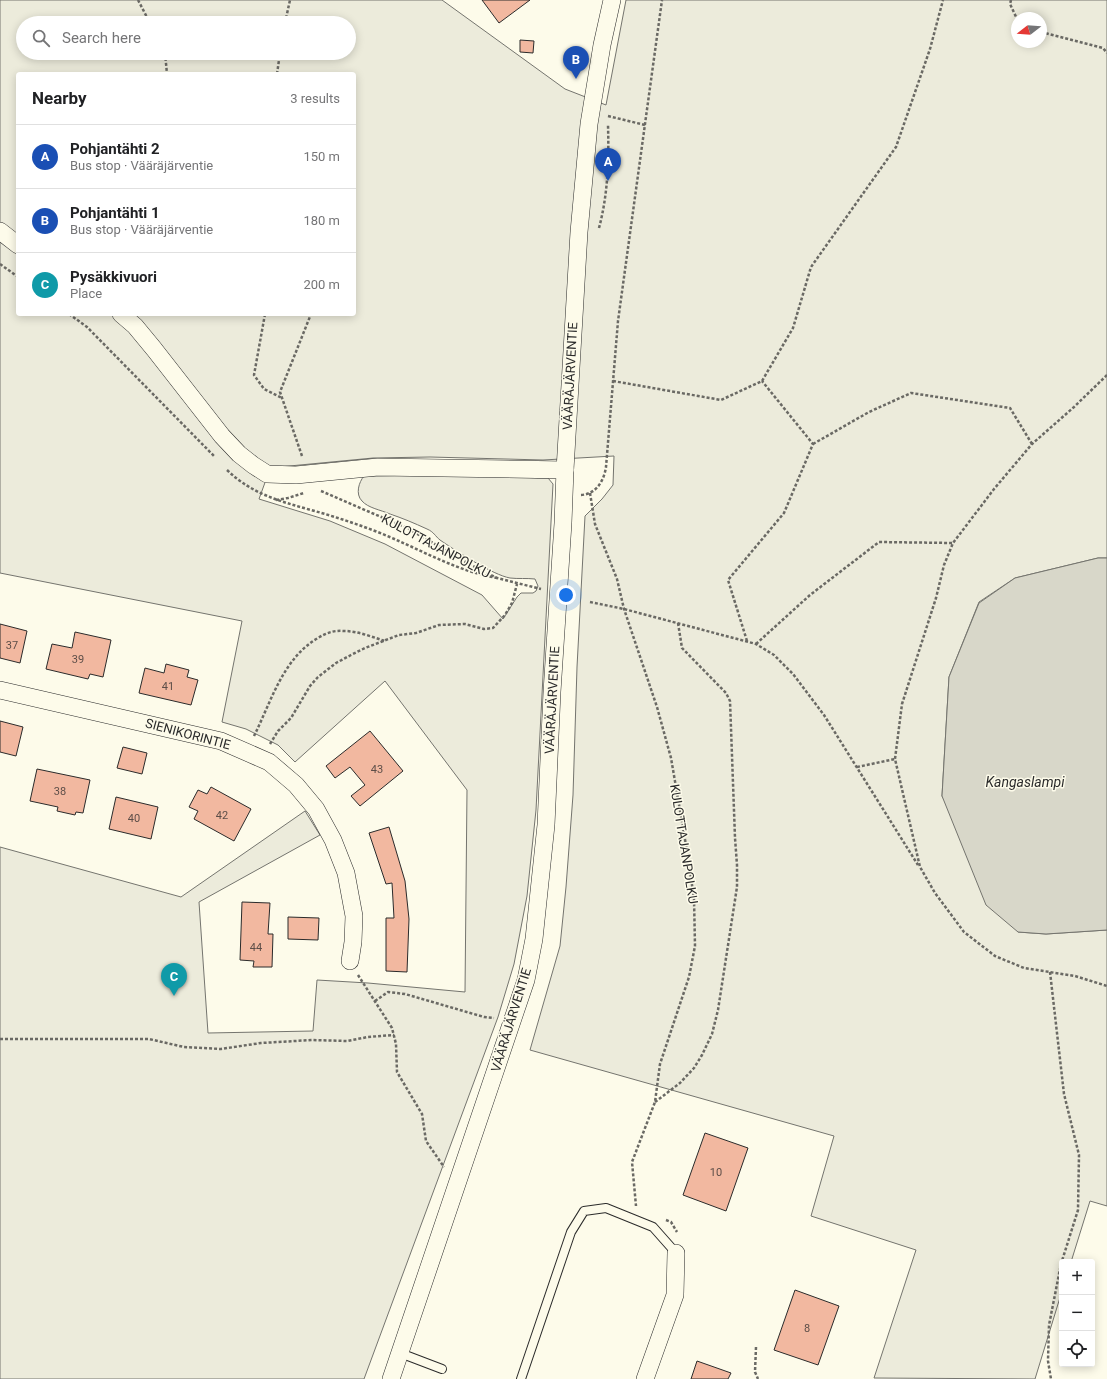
<!DOCTYPE html>
<html lang="en">
<head>
<meta charset="utf-8">
<style>
	body { margin:0; font-family:Roboto,sans-serif; background:#f2f2f2; color:#202124 }
	.controls { position:absolute; right:12px; bottom:12px; display:grid; overflow:hidden; border-radius:4px; box-shadow:0 2px 10px #0003 }
	.controls button { width:36px; height:36px; display:grid; place-items:center; padding:0; border:0; border-bottom:1px solid #e0e0e0; background:#fff; color:#202124; font:20px sans-serif }
	.compass { position:absolute; left:1011px; top:12px; width:36px; height:36px; border-radius:50%; background:#fff; box-shadow:0 2px 10px #0003; rotate:253deg }
	.you { position:absolute; left:566px; top:595px; width:14px; height:14px; margin:-10px; border:3px solid #fff; border-radius:50%; background:#1a73e8; box-shadow:0 0 0 6px #1a73e833 }
	.badge { display:grid; place-items:center; width:26px; height:26px; border-radius:50%; background:#c62828; color:#fff; font-size:13px; font-weight:700 }
	.pin { position:absolute; translate:-50% -33px; filter:drop-shadow(0 1px 2px #0008) }
	.pin::after { content:''; position:absolute; top:21px; width:14px; height:12px; background:inherit; clip-path:polygon(0 0,100% 0,50% 100%) }
	.list { margin:0; padding:0; list-style:none }
	h2 { display:flex; justify-content:space-between; align-items:center; height:52px; margin:0; padding:0 16px; font-size:17px }
	h2 small { font-size:13px; font-weight:400; color:#757577 }
	.list li { display:grid; grid-template-columns:26px 1fr auto; gap:12px; align-items:center; box-sizing:border-box; height:64px; padding:0 16px; border-top:1px solid #e0e0e0 }
	.list b { display:block; font-size:15px; white-space:nowrap }
	.list p { margin:0; font-size:13px; white-space:nowrap; color:#757577 }
	.list em { font-size:13px; font-style:normal; color:#757577 }
	.icon { flex:none; width:22px; height:22px; fill:none; stroke:currentColor; stroke-width:2; stroke-linecap:round; stroke-linejoin:round }
	.map { position:relative; flex:none; width:1107px; height:1379px; overflow:hidden }
	.search { position:absolute; background:#fff; box-shadow:0 2px 10px #0003; left:16px; top:16px; width:340px; height:44px; display:flex; align-items:center; gap:10px; box-sizing:border-box; padding:0 14px; border-radius:22px; color:#757577; font-size:15px }
	.panel { position:absolute; background:#fff; box-shadow:0 2px 10px #0003; left:16px; top:72px; width:340px; height:244px; border-radius:4px }
	.map>svg:first-child { display:block }
	.green { fill:#ecebdb; stroke:#74746e; fill-rule:evenodd }
	.water { fill:#d8d7c9; stroke:#74746e }
	.building { fill:#f2b8a0; stroke:#2b2b2b }
	.lines { fill:none; stroke-linecap:round; stroke-linejoin:round }
	.service-casing { stroke:#2b2b2b; stroke-width:10 }
	.minor-casing { stroke:#2b2b2b; stroke-width:18 }
	.path { stroke:#6a6964; stroke-width:2.5; stroke-dasharray:3 2; stroke-linecap:butt }
	.service { stroke:#fdfbea; stroke-width:8 }
	.minor { stroke:#fdfbea; stroke-width:17 }
	.labels { text-anchor:middle; dominant-baseline:central; stroke-width:3; stroke-linejoin:round; paint-order:stroke }
	.number-label { font-size:11px; fill:#5d4e48 }
	.street-label { font-size:13px; fill:#2b2b2b; stroke:#fdfbea }
	.water-label { font-size:14px; font-style:italic; fill:#2b2b2b; stroke:#fdfbea }
</style>
</head>
<body>
<div class="map">
<svg width="1107" height="1379" viewBox="0 0 1107 1379">
	<rect width="100%" height="100%" fill="#fdfbea"/>
	<!-- green -->
	<path class="green" d="M 0,0 L 442,0 L 565,89 L 606,105 L 626,0 L 1107,0 L 1107,558 L 1098,558 L 1015,578 L 979,602 L 949,677 L 942,796 L 1018,932 L 1046,934 L 1107,930 L 1107,1206 L 1090,1201 L 1071,1262 L 1062,1262 L 1062,1291 L 1035,1379 L 874,1378 L 916,1250 L 811,1216 L 834,1136 L 530,1050 L 560,946 L 566,887 L 573,795 L 577,667 L 585,516 L 602,499 L 613,485 L 614,456 L 543,460 L 430,457 L 373,458 L 279,467 L 267,477 L 259,499 L 330,521 L 385,544 L 482,595 L 503,619 L 517,597 L 521,593 L 533,593 L 536,591 L 538,586 L 535,579 C 527,578 518,579 510,578 C 493,575 456,551 440,540 C 435,536 434,532 427,529 C 414,523 402,518 390,514 C 381,510 368,508 362,501 C 355,494 359,482 364,476 L 434,475 L 548,478 L 553,484 L 536,810 L 527,896 L 514,964 L 498,1017 L 364,1379 L 0,1379 L 0,847 L 181,897 L 305,811 L 320,835 L 199,902 L 208,1033 L 313,1031 L 317,980 L 368,983 L 465,992 L 467,790 L 385,681 L 295,762 L 278,745 L 246,729 L 222,722 L 242,621 L 0,573 ZM 1017,18 L 1041,18 L 1041,42 L 1017,42 ZM 23,23 L 349,23 L 349,53 L 23,53 ZM 18,74 L 354,74 L 354,314 L 18,314 Z"/>
	<!-- water -->
	<path class="water" d="M 1098,558 L 1107,558 L 1107,930 L 1046,934 L 1018,932 L 986,905 L 942,796 L 949,677 L 979,603 L 1015,578 Z"/>
	<!-- building -->
	<g class="building">
		<path d="M 482,0 L 530,0 L 499,23 Z"/>
		<path d="M 520,40 L 534,41 L 533,53 L 520,52 Z"/>
		<path d="M 0,624 L 27,631 L 20,663 L 0,658 Z"/>
		<path d="M 75,632 L 111,640 L 103,677 L 90,674 L 88,679 L 46,669 L 52,644 L 72,648 Z"/>
		<path d="M 166,664 L 189,670 L 187,677 L 198,680 L 191,705 L 139,693 L 145,668 L 164,673 Z"/>
		<path d="M 0,721 L 23,727 L 16,756 L 0,752 Z"/>
		<path d="M 370,731 L 403,771 L 360,806 L 351,796 L 365,785 L 350,767 L 335,778 L 326,766 Z"/>
		<path d="M 123,747 L 147,753 L 142,774 L 117,768 Z"/>
		<path d="M 37,769 L 90,780 L 83,813 L 76,812 L 75,815 L 57,811 L 58,807 L 30,801 Z"/>
		<path d="M 211,787 L 251,809 L 234,841 L 194,819 L 198,811 L 189,807 L 198,790 L 207,794 Z"/>
		<path d="M 116,797 L 158,807 L 151,839 L 109,829 Z"/>
		<path d="M 389,827 L 405,881 L 409,919 L 407,972 L 386,971 L 386,918 L 394,918 L 392,883 L 386,884 L 369,833 Z"/>
		<path d="M 242,902 L 270,903 L 268,934 L 273,934 L 272,967 L 253,967 L 254,961 L 240,960 Z"/>
		<path d="M 288,917 L 319,918 L 318,940 L 288,939 Z"/>
		<path d="M 705,1133 L 748,1148 L 726,1211 L 683,1195 Z"/>
		<path d="M 795,1290 L 839,1306 L 818,1365 L 774,1350 Z"/>
		<path d="M 697,1361 L 731,1373 L 728,1379 L 691,1379 Z"/>
	</g>
	<g class="lines">
		<defs>
			<g id="service">
				<path d="M 400,1353 L 442,1369"/>
				<path d="M 521,1379 L 571,1232 L 584,1211 L 606,1208 L 653,1227 L 676,1253"/>
			</g>
			<g id="minor">
				<path d="M 0,231 L 18,245"/>
				<path d="M 121,314 L 135,326 L 154,349 L 222,436 L 239,454 L 253,465 L 267,474 L 296,475 L 378,467 L 565,470"/>
				<path d="M 0,690 L 221,741 L 269,762 L 296,785 L 316,809 L 333,840 L 346,873 L 354,916 L 353,942 L 350,961"/>
				<path d="M 391,1379 L 526,980 L 534,939 L 546,825 L 552,692 L 563,523 L 565,470 L 579,232 L 589,124 L 602,45 L 612,0"/>
				<path d="M 645,1379 L 675,1295 L 676,1253"/>
			</g>
		</defs>
		<!-- service casing -->
		<use href="#service" class="service-casing"/>
		<!-- minor casing -->
		<use href="#minor" class="minor-casing"/>
		<!-- path -->
		<g class="path">
			<path d="M 138,0 L 150,23"/>
			<path d="M 1011,0 L 1010,4 L 1017,19"/>
			<path d="M 285,23 L 290,0"/>
			<path d="M 1041,32 L 1103,48 L 1107,53"/>
			<path d="M 165,53 L 167,74"/>
			<path d="M 277,74 L 280,53"/>
			<path d="M 608,116 L 645,125"/>
			<path d="M 599,228 C 608,194 609,160 608,125"/>
			<path d="M 0,264 L 18,277"/>
			<path d="M 69,314 L 87,327 L 214,456"/>
			<path d="M 265,314 L 254,375 L 264,389 L 282,398"/>
			<path d="M 1107,375 L 1074,407 L 1032,444 L 994,489 L 953,543 L 944,565 L 936,598 L 902,704 L 895,759 L 920,867 L 935,893 L 964,932 L 995,956 L 1024,968 L 1075,976 L 1107,986"/>
			<path d="M 613,381 L 721,400 L 762,381 L 793,328 L 811,267 L 896,147 L 930,49 L 943,0"/>
			<path d="M 813,444 L 869,412 L 911,393 L 1010,408 L 1032,444"/>
			<path d="M 302,456 L 280,392 L 311,314"/>
			<path d="M 227,470 C 252,494 279,501 311,510 C 333,516 354,523 375,531 C 417,547 452,570 497,578"/>
			<path d="M 321,491 L 409,529 L 469,564 L 497,578 L 541,589"/>
			<path d="M 590,493 L 595,524 L 617,579 L 624,609 L 657,707 L 671,758 L 688,857 L 694,899 L 695,946 L 689,977 L 660,1064 L 655,1102 L 632,1162 L 636,1206"/>
			<path d="M 581,495 C 597,494 604,480 606,467 L 618,321 L 662,0"/>
			<path d="M 276,500 L 288,498 L 304,493"/>
			<path d="M 590,602 L 624,609 L 756,644 L 774,655 L 793,674 L 824,715 L 918,865"/>
			<path d="M 747,641 L 728,580 L 784,513 L 813,444 L 762,381"/>
			<path d="M 756,644 L 810,595 L 879,542 L 953,543"/>
			<path d="M 254,736 C 271,702 283,658 318,638 C 326,633 334,630 344,631 C 358,631 372,637 385,641"/>
			<path d="M 270,744 L 278,731 L 291,718 L 310,686 L 318,677 L 336,663 L 351,655 L 365,648 L 399,635 L 416,633 L 439,625 L 465,624 L 484,629 L 493,628 L 505,615 L 512,603 L 517,584"/>
			<path d="M 857,767 L 895,759"/>
			<path d="M 1050,972 L 1064,1094 L 1079,1155 L 1078,1210 L 1061,1264 L 1049,1325 L 1048,1361 L 1051,1379"/>
			<path d="M 358,975 L 392,1028 L 396,1044 L 397,1072 L 422,1114 L 426,1141 L 444,1167"/>
			<path d="M 375,1001 L 388,992 L 405,994 L 484,1017 L 494,1018"/>
			<path d="M 0,1039 L 149,1039 L 184,1047 L 221,1049 L 261,1043 L 312,1040 L 347,1041 L 368,1037 L 394,1035"/>
			<path d="M 655,1102 L 680,1083 L 694,1068 L 702,1055 L 712,1034 L 718,1010 L 737,887 L 737,865 L 735,838 L 730,701 L 726,693 L 682,648 L 678,623"/>
			<path d="M 666,1220 L 671,1222 L 677,1232"/>
			<path d="M 756,1347 L 755,1372 L 758,1379"/>
		</g>
		<!-- service -->
		<use href="#service" class="service"/>
		<!-- minor -->
		<use href="#minor" class="minor"/>
	</g>
	<g class="labels">
		<!-- number labels -->
		<g class="number-label">
			<text x="12" y="645">37</text>
			<text x="78" y="659">39</text>
			<text x="168" y="686">41</text>
			<text x="377" y="769">43</text>
			<text x="60" y="791">38</text>
			<text x="222" y="815">42</text>
			<text x="134" y="818">40</text>
			<text x="256" y="947">44</text>
			<text x="716" y="1172">10</text>
			<text x="807" y="1328">8</text>
		</g>
		<!-- street labels -->
		<g class="street-label">
			<text transform="translate(570 376) rotate(-87)">VÄÄRÄJÄRVENTIE</text>
			<text transform="translate(436 546) rotate(28)">KULOTTAJANPOLKU</text>
			<text transform="translate(552 700) rotate(-87)">VÄÄRÄJÄRVENTIE</text>
			<text transform="translate(188 734) rotate(15)">SIENIKORINTIE</text>
			<text transform="translate(684 844) rotate(81)">KULOTTAJANPOLKU</text>
			<text transform="translate(511 1020) rotate(-73)">VÄÄRÄJÄRVENTIE</text>
		</g>
		<!-- water labels -->
		<g class="water-label">
			<text x="1025" y="782">Kangaslampi</text>
		</g>
	</g>
</svg>
<div class="controls">
<button>+</button>
<button>−</button>
<button><svg class="icon" aria-label="locate" viewBox="0 0 24 24"><circle cx="12" cy="12" r="6"/><path d="M12 2v4M12 18v4M2 12h4M18 12h4"/></svg></button>
</div>
<svg class="compass" viewBox="-18 -18 36 36"><path d="M0-13l5 13h-10z" fill="#e53935"/><path d="M0 13l5-13h-10z" fill="#757577"/></svg>
<div class="you"></div>
<div class="pin badge" style="left:608px;top:181px;background:#1a4fb4">A</div>
<div class="pin badge" style="left:576px;top:79px;background:#1a4fb4">B</div>
<div class="pin badge" style="left:174px;top:996px;background:#0f9aa8">C</div>
<div class="search"><svg class="icon" aria-label="search" viewBox="0 0 24 24"><circle cx="10" cy="10" r="6"/><path d="M15 15l6 6"/></svg>Search here</div>
<section class="panel">
<h2>Nearby<small>3 results</small></h2>
<ul class="list">
<li><span class="badge" style="background:#1a4fb4">A</span><div><b>Pohjantähti 2</b><p>Bus stop · Vääräjärventie</p></div><em>150 m</em></li>
<li><span class="badge" style="background:#1a4fb4">B</span><div><b>Pohjantähti 1</b><p>Bus stop · Vääräjärventie</p></div><em>180 m</em></li>
<li><span class="badge" style="background:#0f9aa8">C</span><div><b>Pysäkkivuori</b><p>Place</p></div><em>200 m</em></li>
</ul>
</section>
</div>
</body>
</html>
